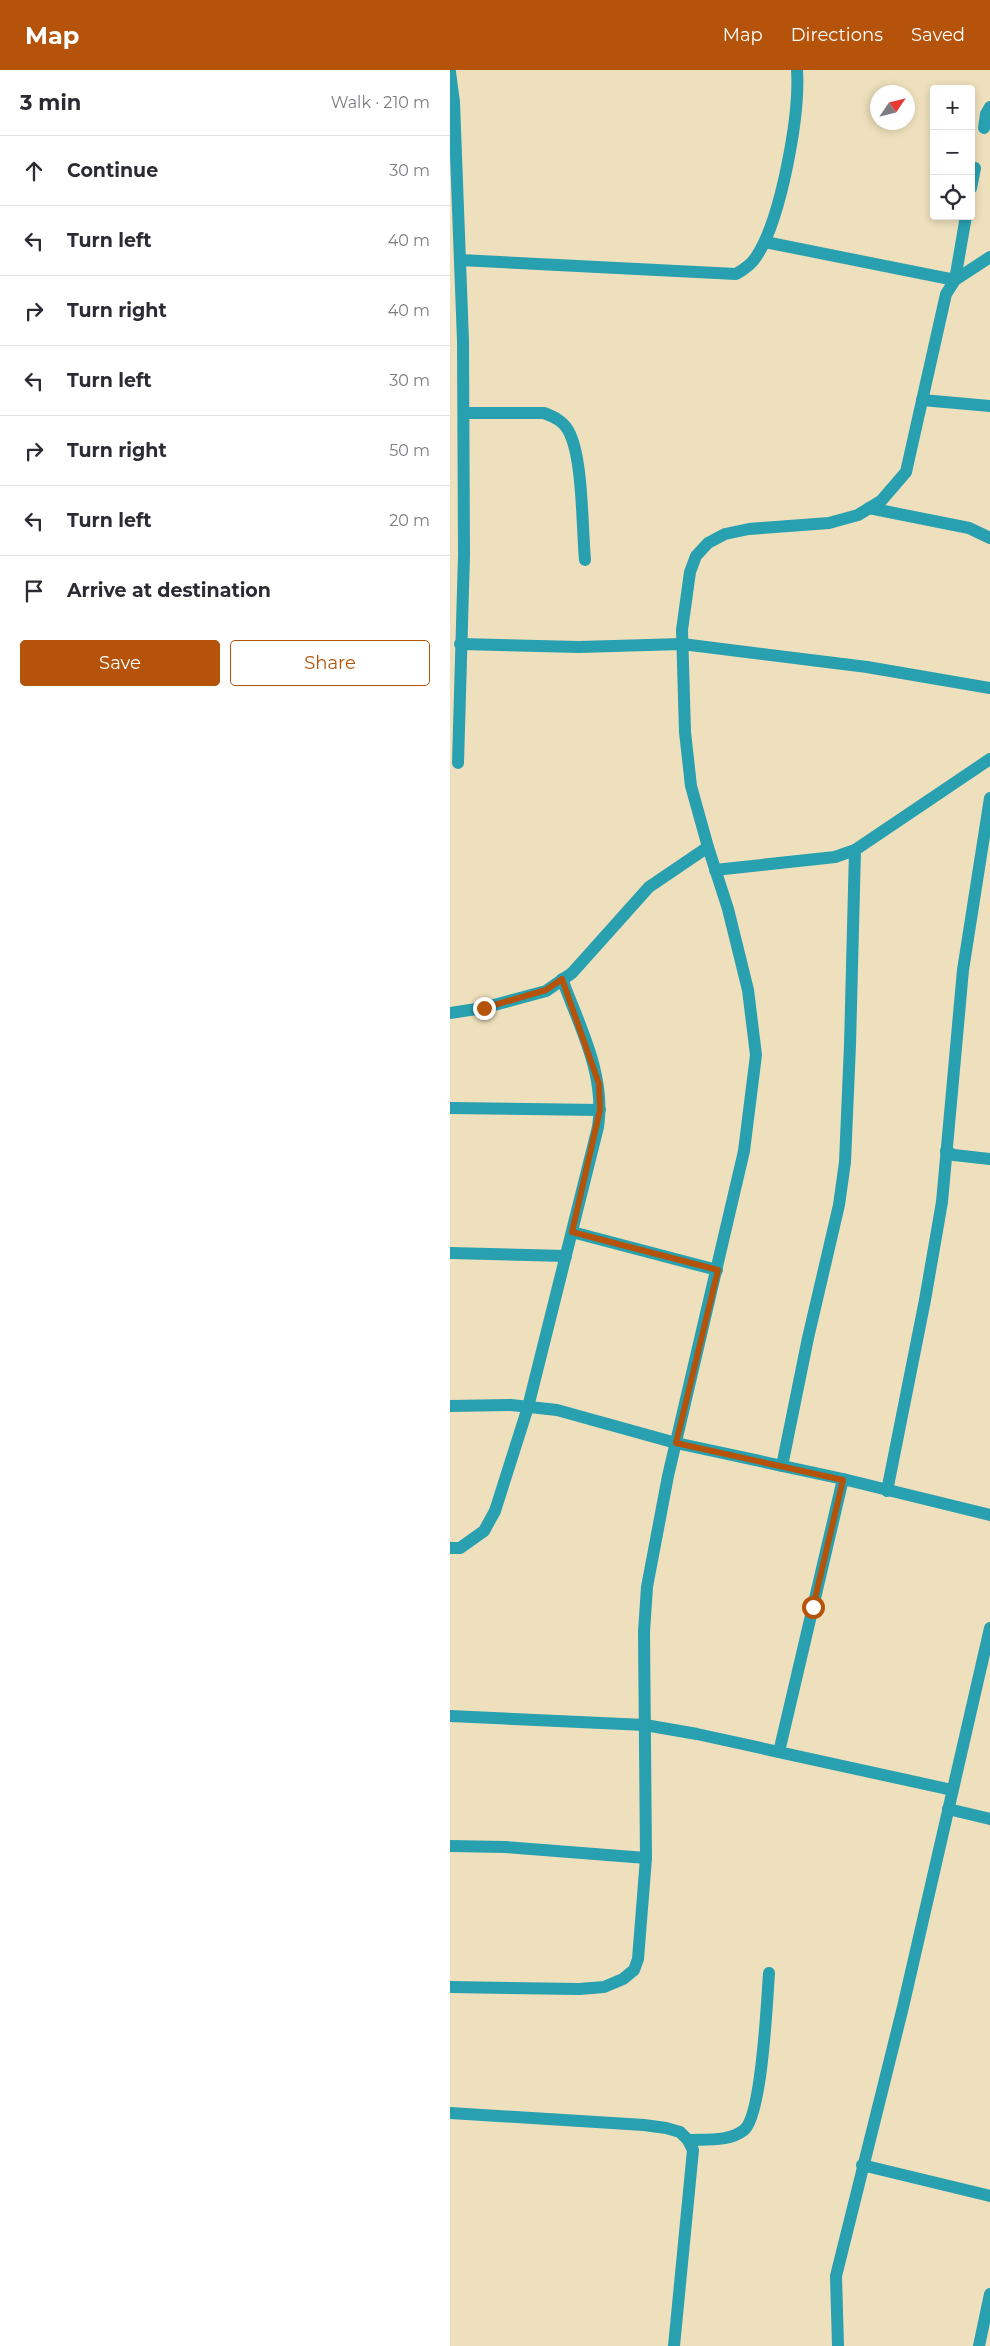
<!DOCTYPE html>
<html lang="en">
<head>
<meta charset="utf-8">
<style>
	body { margin:0; font-family:Montserrat,sans-serif; background:#f2f2f3; color:#2b2b33 }
	.controls { position:absolute; right:15px; top:15px; display:grid; overflow:hidden; border-radius:5px; box-shadow:0 2px 8px #0003 }
	.controls button { width:45px; height:45px; display:grid; place-items:center; padding:0; border:0; border-bottom:1px solid #e1e1e2; background:#fff; color:#2b2b33; font:25px sans-serif }
	.compass { position:absolute; left:420px; top:15px; width:45px; height:45px; border-radius:50%; background:#fff; box-shadow:0 2px 8px #0003; rotate:55deg }
	.stop { position:absolute; width:15px; height:15px; margin:-11px; border:4px solid #b45309; border-radius:50%; background:#fff }
	.stop.end { background:#b45309; border-color:#fff; box-shadow:0 1px 5px #0008 }
	.list { margin:0; padding:0; list-style:none }
	h2 { display:flex; justify-content:space-between; align-items:center; height:65px; margin:0; padding:0 20px; font-size:21px }
	h2 small { font-size:16px; font-weight:400; color:#7c7c81 }
	.list li { display:grid; grid-template-columns:32px 1fr auto; gap:15px; align-items:center; box-sizing:border-box; height:70px; padding:0 20px; border-top:1px solid #e1e1e2 }
	.list b { display:block; font-size:19px; white-space:nowrap }
	.list em { font-size:16px; font-style:normal; color:#7c7c81 }
	.actions { display:flex; gap:10px; padding:15px 20px }
	.actions a { flex:1; padding:11px 0; border:1px solid #b45309; border-radius:5px; text-align:center; font-size:18px; color:#b45309 }
	.actions .main { background:#b45309; color:#fff }
	.icon { flex:none; width:28px; height:28px; fill:none; stroke:currentColor; stroke-width:2; stroke-linecap:round; stroke-linejoin:round }
	.map { position:relative; flex:none; width:540px; height:2276px; overflow:hidden }
	header { display:flex; align-items:center; gap:30px; box-sizing:border-box; height:70px; padding:0 25px; background:#b45309; color:#fff }
	header strong { font-size:24px }
	nav { display:flex; gap:28px; margin-inline-start:auto; font-size:18px }
	main { display:flex }
	aside { flex:1; background:#fff }
	.map>svg:first-child { display:block }
	.lines { fill:none; stroke-linecap:round; stroke-linejoin:round }
	.minor { stroke:#28a0b0; stroke-width:12 }
	.route { stroke:#b45309; stroke-width:6 }
</style>
</head>
<body>
<header>
<strong>Map</strong>
<nav><a>Map</a><a>Directions</a><a>Saved</a></nav>
</header>
<main>
<aside>
<h2>3 min<small>Walk · 210 m</small></h2>
<ul class="list">
<li><svg class="icon" aria-label="ahead" viewBox="0 0 24 24"><path d="M12 20V5M6 11l6-6 6 6"/></svg><div><b>Continue</b></div><em>30 m</em></li>
<li><svg class="icon" aria-label="left" viewBox="0 0 24 24"><path d="M17 20v-9H6M10 6l-5 5 5 5"/></svg><div><b>Turn left</b></div><em>40 m</em></li>
<li><svg class="icon" aria-label="right" viewBox="0 0 24 24"><path d="M7 20v-9h11M14 6l5 5-5 5"/></svg><div><b>Turn right</b></div><em>40 m</em></li>
<li><svg class="icon" aria-label="left" viewBox="0 0 24 24"><path d="M17 20v-9H6M10 6l-5 5 5 5"/></svg><div><b>Turn left</b></div><em>30 m</em></li>
<li><svg class="icon" aria-label="right" viewBox="0 0 24 24"><path d="M7 20v-9h11M14 6l5 5-5 5"/></svg><div><b>Turn right</b></div><em>50 m</em></li>
<li><svg class="icon" aria-label="left" viewBox="0 0 24 24"><path d="M17 20v-9H6M10 6l-5 5 5 5"/></svg><div><b>Turn left</b></div><em>20 m</em></li>
<li><svg class="icon" aria-label="arrive" viewBox="0 0 24 24"><path d="M6 21V4h12l-3 4 3 4H6"/></svg><div><b>Arrive at destination</b></div></li>
</ul>
<div class="actions"><a class="main">Save</a><a>Share</a></div>
</aside>
<div class="map">
<svg width="540" height="2276" viewBox="0 0 540 2276">
	<rect width="100%" height="100%" fill="#eee0bc"/>
	<g class="lines">
		<!-- minor -->
		<g class="minor">
			<path d="M 0,2 L 4,32 L 13,271 L 14,485 L 8,693"/>
			<path d="M 534,58 L 536,44 L 540,37"/>
			<path d="M 521,118 L 525,98"/>
			<path d="M 315,172 L 505,210 L 516,146"/>
			<path d="M 10,190 L 286,204 C 293,200 301,195 306,187 C 331,150 350,45 347,0"/>
			<path d="M 472,330 L 540,336"/>
			<path d="M 14,343 L 94,343 C 105,347 115,352 120,364 C 133,392 132,458 135,490"/>
			<path d="M 419,438 L 519,458 L 540,468"/>
			<path d="M 10,574 L 129,577 L 232,574 L 417,597 L 540,618"/>
			<path d="M 265,800 L 385,787 L 405,780 L 540,689"/>
			<path d="M 0,943 L 33,938 L 96,921 L 122,903 L 199,817 L 258,777"/>
			<path d="M 0,1038 L 150,1040"/>
			<path d="M 496,1081 L 504,1085 L 540,1089"/>
			<path d="M 122,1162 L 267,1200"/>
			<path d="M 0,1183 L 116,1186"/>
			<path d="M 0,1336 L 61,1335 L 107,1340 L 226,1373 L 393,1409 L 540,1445"/>
			<path d="M 332,1396 L 358,1268 L 389,1135 L 395,1092 L 400,975 L 405,780"/>
			<path d="M 437,1421 L 475,1230 L 492,1132 L 513,900 L 540,728"/>
			<path d="M 0,1478 L 10,1478 L 34,1461 L 45,1441 L 78,1337 L 148,1057 C 156,1006 130,957 112,909"/>
			<path d="M 0,1646 L 195,1655 L 247,1664 L 502,1720"/>
			<path d="M 329,1682 L 393,1409"/>
			<path d="M 498,1739 L 540,1749"/>
			<path d="M 0,1776 L 55,1777 L 196,1788"/>
			<path d="M 0,1917 L 129,1919 L 154,1917 L 173,1909 L 184,1900 L 188,1889 L 196,1788 L 194,1562 L 197,1517 L 218,1406 L 294,1081 L 306,985 L 298,920 L 278,839 L 258,777 L 241,716 L 235,662 L 232,560 L 240,502 L 246,486 L 258,473 L 275,464 L 299,459 L 379,453 L 408,445 L 431,431 L 456,402 L 496,224 L 505,210 L 540,187"/>
			<path d="M 0,2043 L 194,2055 L 216,2058 L 230,2062 L 238,2070 L 243,2080 L 224,2276"/>
			<path d="M 238,2070 C 256,2069 279,2072 294,2060 C 312,2045 317,1931 319,1903"/>
			<path d="M 412,2095 L 540,2126"/>
			<path d="M 388,2276 L 386,2206 L 453,1937 L 540,1558"/>
			<path d="M 529,2276 L 540,2224"/>
		</g>
	</g>
	<g class="lines">
		<!-- route -->
		<path class="route" d="M 34,938 L 96,920 L 112,909 L 149,1014 L 150,1040 L 122,1162 L 268,1200 L 226,1373 L 393,1410 L 363,1537"/>
	</g>
</svg>
<div class="controls">
<button>+</button>
<button>−</button>
<button><svg class="icon" aria-label="locate" viewBox="0 0 24 24"><circle cx="12" cy="12" r="6"/><path d="M12 2v4M12 18v4M2 12h4M18 12h4"/></svg></button>
</div>
<svg class="compass" viewBox="-18 -18 36 36"><path d="M0-13l5 13h-10z" fill="#e53935"/><path d="M0 13l5-13h-10z" fill="#7c7c81"/></svg>
<div class="stop" style="left:363px;top:1537px"></div>
<div class="stop end" style="left:34px;top:938px"></div>
</div>
</main>
</body>
</html>
